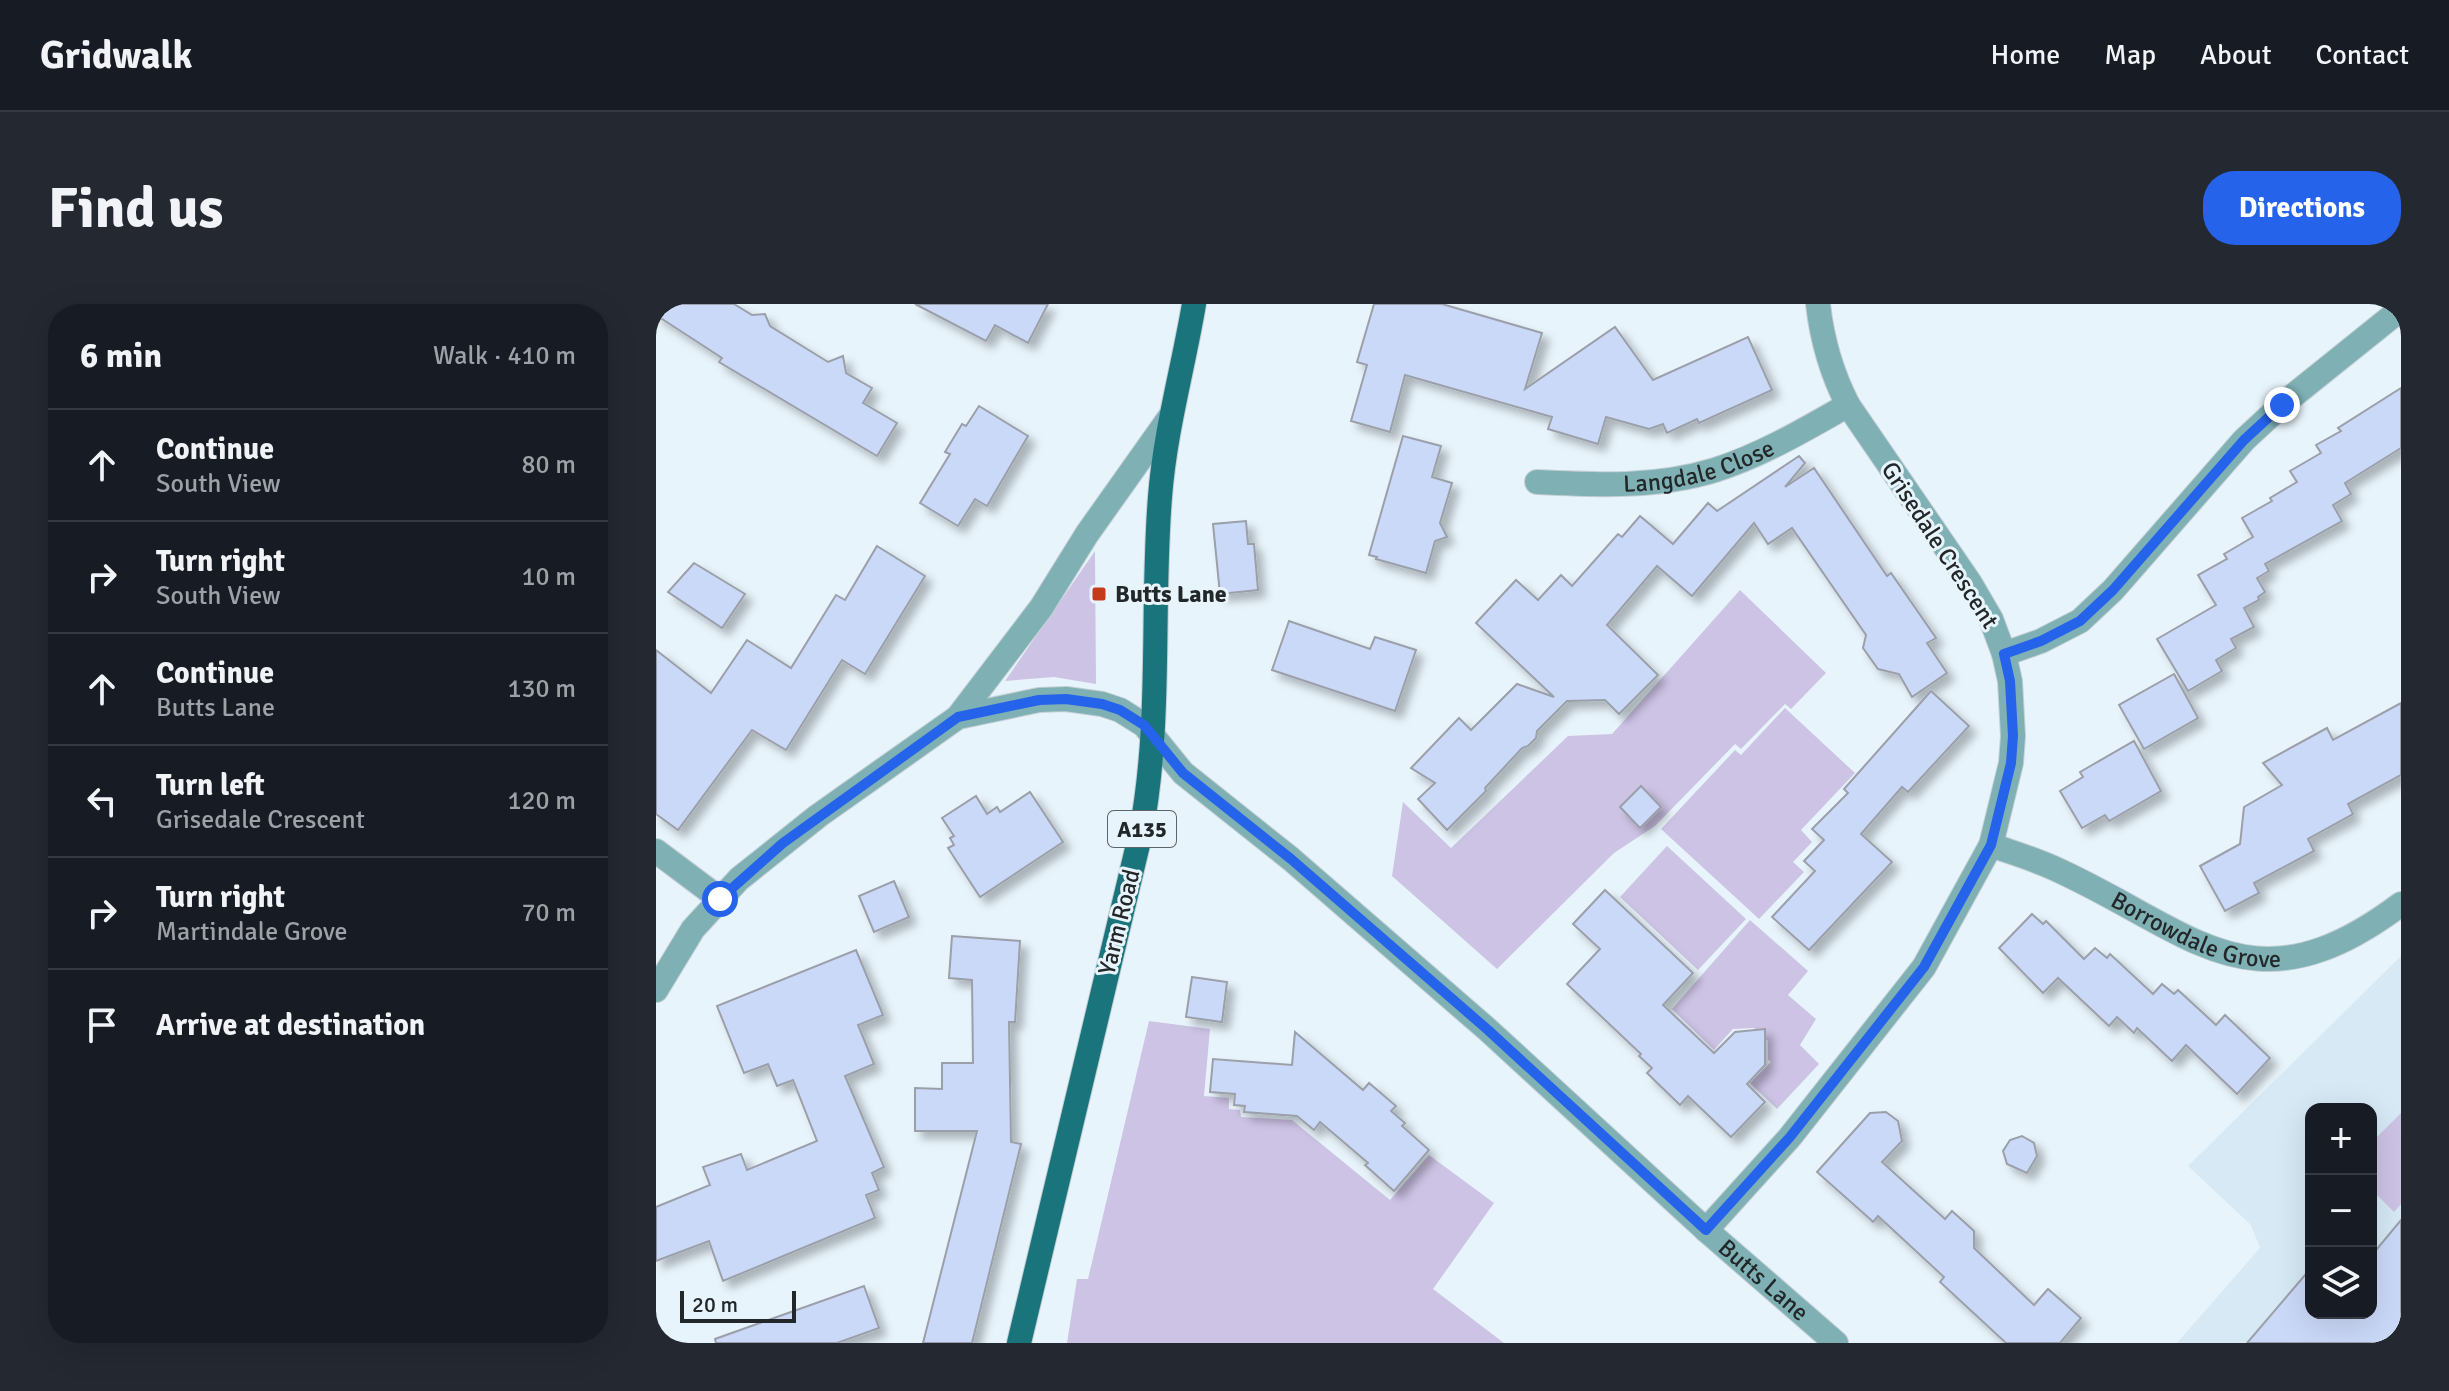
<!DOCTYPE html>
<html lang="en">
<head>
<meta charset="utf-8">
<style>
	body { margin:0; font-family:Signika,sans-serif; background:#242831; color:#f1f3f6 }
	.controls { position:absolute; right:24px; bottom:24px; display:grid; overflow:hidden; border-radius:16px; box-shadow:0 8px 32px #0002 }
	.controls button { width:72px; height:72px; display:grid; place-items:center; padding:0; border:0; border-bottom:2px solid #363941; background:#171b24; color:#f1f3f6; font:40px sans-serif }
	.scale { position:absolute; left:24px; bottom:20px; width:116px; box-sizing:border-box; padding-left:8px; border:4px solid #222729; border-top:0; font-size:22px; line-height:28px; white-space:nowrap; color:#222729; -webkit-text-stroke:6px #e8f4fb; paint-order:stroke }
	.stop { position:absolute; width:24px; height:24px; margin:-18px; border:6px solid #2563eb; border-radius:50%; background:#fff }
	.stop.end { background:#2563eb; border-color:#fff; box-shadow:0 2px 8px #0008 }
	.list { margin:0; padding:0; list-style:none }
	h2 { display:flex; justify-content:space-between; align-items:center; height:104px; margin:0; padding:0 32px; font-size:34px }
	h2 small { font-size:26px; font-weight:400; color:#9ea1a6 }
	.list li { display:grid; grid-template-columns:52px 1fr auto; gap:24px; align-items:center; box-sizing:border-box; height:112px; padding:0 32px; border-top:2px solid #363941 }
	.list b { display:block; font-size:30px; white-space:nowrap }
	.list p { margin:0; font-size:26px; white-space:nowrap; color:#9ea1a6 }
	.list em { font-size:26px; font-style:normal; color:#9ea1a6 }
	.icon { flex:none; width:44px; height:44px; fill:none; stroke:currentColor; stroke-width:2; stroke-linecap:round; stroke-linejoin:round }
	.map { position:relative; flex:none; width:1745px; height:1039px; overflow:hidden; border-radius:32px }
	header { display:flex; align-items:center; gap:48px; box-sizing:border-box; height:112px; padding:0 40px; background:#171b24; border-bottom:2px solid #363941 }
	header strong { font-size:38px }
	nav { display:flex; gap:44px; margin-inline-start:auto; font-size:28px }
	.intro { display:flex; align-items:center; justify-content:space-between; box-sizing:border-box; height:192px; padding:0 48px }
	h1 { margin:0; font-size:56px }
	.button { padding:20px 36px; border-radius:32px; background:#2563eb; color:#fff; font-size:28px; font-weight:700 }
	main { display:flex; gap:48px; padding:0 48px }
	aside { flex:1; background:#171b24; border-radius:32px; box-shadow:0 8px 32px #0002 }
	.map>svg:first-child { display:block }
	.built { fill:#d6e9f5; fill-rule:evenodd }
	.green { fill:#cdc3e5 }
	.building { fill:#cbd9f9; stroke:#9b9fa9; stroke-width:2; filter:url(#shadow) }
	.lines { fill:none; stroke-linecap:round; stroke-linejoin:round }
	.minor-casing { stroke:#c4cfd5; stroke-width:26 }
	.major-casing { stroke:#c4cfd5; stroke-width:26 }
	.minor { stroke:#7eb0b4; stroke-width:24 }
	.major { stroke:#1a747b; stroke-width:24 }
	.route { stroke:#2563eb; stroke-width:10 }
	.poi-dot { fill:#c53a1b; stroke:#e8f4fb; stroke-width:3 }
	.labels { text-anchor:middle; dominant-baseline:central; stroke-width:6; stroke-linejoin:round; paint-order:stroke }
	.shield { fill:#e8f4fb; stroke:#5d6468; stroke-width:2 }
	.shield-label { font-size:22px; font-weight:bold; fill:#222729 }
	.street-label { font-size:24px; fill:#222729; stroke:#e8f4fb }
	.poi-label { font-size:24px; font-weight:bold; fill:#222729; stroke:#e8f4fb; text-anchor:start }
</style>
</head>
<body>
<header>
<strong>Gridwalk</strong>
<nav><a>Home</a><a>Map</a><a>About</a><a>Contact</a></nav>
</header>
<div class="intro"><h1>Find us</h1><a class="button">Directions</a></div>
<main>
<aside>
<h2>6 min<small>Walk · 410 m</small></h2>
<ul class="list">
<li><svg class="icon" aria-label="ahead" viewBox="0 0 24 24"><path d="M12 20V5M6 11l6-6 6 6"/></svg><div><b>Continue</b><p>South View</p></div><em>80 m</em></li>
<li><svg class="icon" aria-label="right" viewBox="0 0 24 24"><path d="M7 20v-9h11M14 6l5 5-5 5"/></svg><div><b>Turn right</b><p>South View</p></div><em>10 m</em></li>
<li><svg class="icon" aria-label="ahead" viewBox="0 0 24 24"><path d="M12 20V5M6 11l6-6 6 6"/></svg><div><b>Continue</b><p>Butts Lane</p></div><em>130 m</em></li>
<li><svg class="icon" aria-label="left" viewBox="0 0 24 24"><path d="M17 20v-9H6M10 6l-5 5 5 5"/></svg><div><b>Turn left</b><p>Grisedale Crescent</p></div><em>120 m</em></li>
<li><svg class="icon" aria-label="right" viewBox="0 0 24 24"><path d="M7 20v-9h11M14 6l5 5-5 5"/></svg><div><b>Turn right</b><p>Martindale Grove</p></div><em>70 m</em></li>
<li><svg class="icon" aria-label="arrive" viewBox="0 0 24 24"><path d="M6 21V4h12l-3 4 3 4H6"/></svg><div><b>Arrive at destination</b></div></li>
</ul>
</aside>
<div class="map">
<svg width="1745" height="1039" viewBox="0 0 1745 1039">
	<defs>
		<filter id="shadow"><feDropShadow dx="7" dy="7" stdDeviation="4" flood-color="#0004"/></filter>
	</defs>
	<rect width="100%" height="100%" fill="#e8f4fb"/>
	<!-- built -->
	<path class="built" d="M 1745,652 L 1745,1039 L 1521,1039 L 1604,944 L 1595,921 L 1532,862 ZM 1655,805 L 1715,805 L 1715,1009 L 1655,1009 Z"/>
	<!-- green -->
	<g class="green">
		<path d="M 439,247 L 440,380 L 398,373 L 349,377 Z"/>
		<path d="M 1084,286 L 1170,369 L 1135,405 L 1129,400 L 1085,445 L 1079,440 L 999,522 L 958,549 L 841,665 L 736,572 L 747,498 L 795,544 L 912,432 L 956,430 Z"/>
		<path d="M 1129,404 L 1199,469 L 1145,526 L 1156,538 L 1137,558 L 1148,568 L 1103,615 L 1005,525 L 1079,446 L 1085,451 Z"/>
		<path d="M 1011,542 L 1090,615 L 1042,666 L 964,593 Z"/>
		<path d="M 1094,616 L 1152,667 L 1132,691 L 1160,715 L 1144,741 L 1163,760 L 1121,805 L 1094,779 L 1115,758 L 1112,755 L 1112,737 L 1098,724 L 1077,725 L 1058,746 L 1016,705 Z"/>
		<path d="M 493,717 L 554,725 L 548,792 L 573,794 L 573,805 L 584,806 L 585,813 L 636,816 L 734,896 L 773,851 L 838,899 L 777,985 L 848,1039 L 411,1039 L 421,975 L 432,975 Z"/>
		<path d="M 1745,809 L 1745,900 L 1738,908 L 1715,885 L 1715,839 Z"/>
	</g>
	<!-- building -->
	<g class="building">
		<path d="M 0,0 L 78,0 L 96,11 L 109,10 L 114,22 L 172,58 L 187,52 L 190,69 L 216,84 L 207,99 L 241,119 L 221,152 L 63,58 L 66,54 L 0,11 Z"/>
		<path d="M 259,0 L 392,0 L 372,39 L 339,21 L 330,37 Z"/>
		<path d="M 718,0 L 786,0 L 886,29 L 869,85 L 959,23 L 997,76 L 1092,33 L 1116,86 L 1043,119 L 1041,115 L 1011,129 L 1007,120 L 993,125 L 950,113 L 942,140 L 892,125 L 896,113 L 749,71 L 734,128 L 695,117 L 711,61 L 701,58 Z"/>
		<path d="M 1745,84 L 1745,144 L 1689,179 L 1695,190 L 1677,201 L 1686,217 L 1609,260 L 1613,267 L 1601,274 L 1609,288 L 1602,293 L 1603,296 L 1588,304 L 1598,323 L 1575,335 L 1580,344 L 1560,356 L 1566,367 L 1532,387 L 1501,335 L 1560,301 L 1542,271 L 1571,255 L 1568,250 L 1597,233 L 1586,214 L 1616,197 L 1614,194 L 1641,178 L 1634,167 L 1665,149 L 1660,141 L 1685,127 L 1682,124 Z"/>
		<path d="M 323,102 L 372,132 L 331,202 L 319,195 L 302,222 L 264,199 L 294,150 L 289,148 L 306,120 L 310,122 Z"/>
		<path d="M 747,132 L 785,142 L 776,173 L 796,179 L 784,219 L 791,233 L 779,237 L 770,269 L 720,255 L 721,253 L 713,251 Z"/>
		<path d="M 1143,152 L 1149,159 L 1129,183 L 1158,164 L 1231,272 L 1235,269 L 1280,334 L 1271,339 L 1291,369 L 1256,393 L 1243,370 L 1222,365 L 1207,344 L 1210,331 L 1136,224 L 1112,240 L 1098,219 L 1036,292 L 1001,262 L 951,321 L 1002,371 L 963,410 L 949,396 L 911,397 L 881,427 L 880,434 L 872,442 L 866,444 L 829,484 L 830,487 L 791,526 L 762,495 L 779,479 L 755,464 L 803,414 L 815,426 L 861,380 L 898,393 L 820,319 L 860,276 L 882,296 L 905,271 L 916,282 L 962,230 L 966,233 L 984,212 L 1017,240 L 1052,199 L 1061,207 Z"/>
		<path d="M 590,217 L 592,240 L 598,240 L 602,286 L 564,290 L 557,220 Z"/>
		<path d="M 221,242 L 269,272 L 209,370 L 186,356 L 130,446 L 96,426 L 22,526 L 0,510 L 0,346 L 55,389 L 91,336 L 135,364 L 180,291 L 189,296 Z"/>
		<path d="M 38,259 L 89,290 L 66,324 L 12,288 Z"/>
		<path d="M 633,317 L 714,345 L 719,333 L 760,346 L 739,407 L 616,366 Z"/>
		<path d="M 1518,370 L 1542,414 L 1488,445 L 1463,401 Z"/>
		<path d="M 1275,387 L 1313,422 L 1252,488 L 1246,483 L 1205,530 L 1236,558 L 1153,646 L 1116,613 L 1159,567 L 1148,557 L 1168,536 L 1156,525 L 1192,489 L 1188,485 Z"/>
		<path d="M 1745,399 L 1745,471 L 1692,500 L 1697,510 L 1652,535 L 1658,547 L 1598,579 L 1603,589 L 1569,607 L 1544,562 L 1584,540 L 1588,503 L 1626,481 L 1607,459 L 1671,424 L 1677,436 Z"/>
		<path d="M 1478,437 L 1505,487 L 1453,517 L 1449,511 L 1426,524 L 1404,487 L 1427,473 L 1424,468 Z"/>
		<path d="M 985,482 L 1005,503 L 984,524 L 964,503 Z"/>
		<path d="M 374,488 L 407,538 L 324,593 L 292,544 L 298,541 L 294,534 L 298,532 L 286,514 L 320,492 L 331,510 L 341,503 L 344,508 Z"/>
		<path d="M 238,577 L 253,613 L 218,628 L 203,592 Z"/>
		<path d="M 949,586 L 1037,669 L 1007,701 L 1058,749 L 1079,728 L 1109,725 L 1109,761 L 1091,780 L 1109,798 L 1075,833 L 1032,792 L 1024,801 L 991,769 L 996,764 L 983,752 L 985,750 L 911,680 L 944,645 L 917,620 Z"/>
		<path d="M 1376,610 L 1387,620 L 1390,617 L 1428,655 L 1439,644 L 1451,654 L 1454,650 L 1497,690 L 1506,680 L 1518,690 L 1522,686 L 1560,721 L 1569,711 L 1614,754 L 1581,790 L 1530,741 L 1516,757 L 1481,724 L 1478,729 L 1461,713 L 1453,722 L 1402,674 L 1387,689 L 1343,644 Z"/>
		<path d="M 296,632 L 364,637 L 359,718 L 353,718 L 355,838 L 365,840 L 316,1039 L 267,1039 L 321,827 L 259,827 L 259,784 L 286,785 L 286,759 L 317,759 L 316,676 L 293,674 Z"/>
		<path d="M 200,646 L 227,711 L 202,721 L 218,760 L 189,772 L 228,863 L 216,869 L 223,886 L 210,891 L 219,914 L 67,977 L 53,937 L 0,957 L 0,903 L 54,881 L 47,863 L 85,850 L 91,866 L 161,837 L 137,776 L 121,782 L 112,760 L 88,769 L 61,702 Z"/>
		<path d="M 536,673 L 571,678 L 566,718 L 530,713 Z"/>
		<path d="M 639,728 L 707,786 L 713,779 L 740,802 L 735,807 L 749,819 L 746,822 L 773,846 L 738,887 L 709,861 L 712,859 L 664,818 L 658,826 L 641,812 L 588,808 L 589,802 L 578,801 L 579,790 L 554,788 L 557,755 L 636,761 Z"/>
		<path d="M 1230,808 L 1242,817 L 1246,837 L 1226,858 L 1289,915 L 1296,907 L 1318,927 L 1318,944 L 1378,1001 L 1392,985 L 1425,1014 L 1404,1039 L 1350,1039 L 1284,978 L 1288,973 L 1222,912 L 1217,918 L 1214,915 L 1161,868 L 1214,809 Z"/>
		<path d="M 1366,832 L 1378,839 L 1381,852 L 1371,869 L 1351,860 L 1347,847 L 1354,836 Z"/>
		<path d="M 1745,916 L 1745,1039 L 1591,1039 L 1655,964 L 1655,1009 L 1715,1009 L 1715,952 Z"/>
		<path d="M 208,982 L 223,1024 L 181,1039 L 60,1039 L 59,1035 Z"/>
	</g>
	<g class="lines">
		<defs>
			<g id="minor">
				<path id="s1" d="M 881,178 C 941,181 1001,184 1059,166 C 1106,151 1150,125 1192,101"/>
				<path d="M 1348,350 L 1385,337 L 1424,317 L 1457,286 L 1588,136 L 1628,99 L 1745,5"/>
				<path d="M 302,413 L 385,304 L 431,230 L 514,113"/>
				<path id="s2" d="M 1335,541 C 1357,549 1382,556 1404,567 C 1540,630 1597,711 1745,600"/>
				<path d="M 0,547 L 64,595"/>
				<path id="s3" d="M 0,686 L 37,625 L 83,575 L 162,512 L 302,413 L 383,396 L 410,395 L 446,400 L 464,406 L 488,421 L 527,469 L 635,555 L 832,726 L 1050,926 L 1180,1039"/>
				<path d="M 1050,926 L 1134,833 L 1268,663 L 1335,541 L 1355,459 L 1357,432 L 1354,377 L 1348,350 L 1335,315 L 1314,279 L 1192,101 C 1175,68 1166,36 1162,0"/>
			</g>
			<path id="major" d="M 363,1039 L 485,528 C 506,417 495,304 504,193 C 509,127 527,65 538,0"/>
		</defs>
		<!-- minor casing -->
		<use href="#minor" class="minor-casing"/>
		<!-- major casing -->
		<use href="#major" class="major-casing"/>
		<!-- minor -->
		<use href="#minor" class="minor"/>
		<!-- major -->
		<use href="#major" class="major"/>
	</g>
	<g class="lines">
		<!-- route -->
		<path class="route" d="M 64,595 L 127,539 L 302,413 L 383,396 L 410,395 L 446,400 L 464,406 L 488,421 L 527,469 L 635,555 L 832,726 L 1050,926 L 1134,833 L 1268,663 L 1335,541 L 1355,459 L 1357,432 L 1354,377 L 1348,350 L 1385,337 L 1424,317 L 1457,286 L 1588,136 L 1626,101"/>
	</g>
	<!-- markers -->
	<rect class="poi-dot" x="435" y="282" width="16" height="16" rx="4"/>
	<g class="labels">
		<!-- shield labels -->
		<rect class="shield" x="452" y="507" width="68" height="36" rx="6"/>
		<g class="shield-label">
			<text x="486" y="525">A135</text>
		</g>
		<!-- street labels -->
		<g class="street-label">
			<text stroke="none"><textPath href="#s1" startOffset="164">Langdale Close</textPath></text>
			<text transform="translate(1284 241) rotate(57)">Grisedale Crescent</text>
			<text transform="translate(463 618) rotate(-76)">Yarm Road</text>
			<text stroke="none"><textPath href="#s2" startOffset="224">Borrowdale Grove</textPath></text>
			<text stroke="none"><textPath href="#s3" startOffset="1438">Butts Lane</textPath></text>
		</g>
		<!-- poi labels -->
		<g class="poi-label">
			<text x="459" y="290">Butts Lane</text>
		</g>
	</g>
</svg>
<div class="controls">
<button>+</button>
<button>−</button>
<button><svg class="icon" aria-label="layers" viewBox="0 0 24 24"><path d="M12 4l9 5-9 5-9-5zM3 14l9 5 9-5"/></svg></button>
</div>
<div class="scale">20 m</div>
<div class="stop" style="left:64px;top:595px"></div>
<div class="stop end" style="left:1626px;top:101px"></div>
</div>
</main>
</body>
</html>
